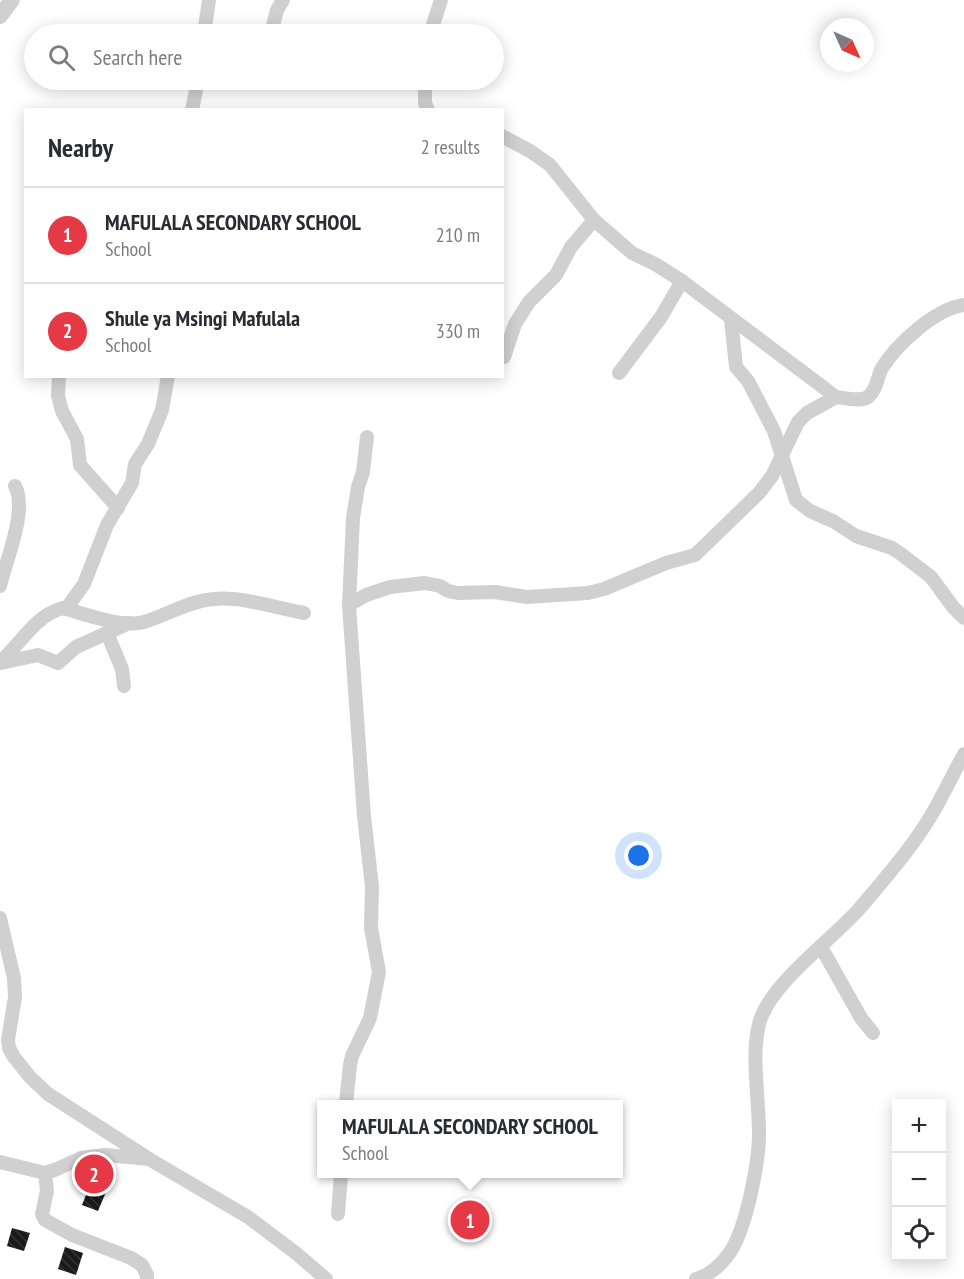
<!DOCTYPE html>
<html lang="en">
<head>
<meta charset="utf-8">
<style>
	body { margin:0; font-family:"PT Sans Narrow",sans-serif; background:#f7f7f7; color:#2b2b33 }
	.controls { position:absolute; right:18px; bottom:18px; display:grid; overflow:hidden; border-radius:0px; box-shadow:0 3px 15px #0003 }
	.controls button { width:54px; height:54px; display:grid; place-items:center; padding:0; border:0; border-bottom:2px solid #e1e1e2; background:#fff; color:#2b2b33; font:30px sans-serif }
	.compass { position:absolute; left:820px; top:18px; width:54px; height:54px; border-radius:50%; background:#fff; box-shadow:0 3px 15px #0003; rotate:135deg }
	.you { position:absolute; left:639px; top:856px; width:21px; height:21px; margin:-15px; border:4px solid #fff; border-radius:50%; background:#1a73e8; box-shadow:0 0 0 9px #1a73e833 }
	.badge { display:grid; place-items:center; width:39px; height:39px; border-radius:50%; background:#e63946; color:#fff; font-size:20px; font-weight:700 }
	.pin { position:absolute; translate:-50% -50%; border:3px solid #fff; box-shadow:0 2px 6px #0006 }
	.popup { position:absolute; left:317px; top:1100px; width:306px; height:78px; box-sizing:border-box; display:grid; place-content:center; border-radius:0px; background:#fff; filter:drop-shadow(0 2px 4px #0005); font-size:20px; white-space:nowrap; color:#7c7c81 }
	.popup b { font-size:22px; color:#2b2b33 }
	.popup::after { content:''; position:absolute; left:50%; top:100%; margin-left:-12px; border:12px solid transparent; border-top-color:#fff }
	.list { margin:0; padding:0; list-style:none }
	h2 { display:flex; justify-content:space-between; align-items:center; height:78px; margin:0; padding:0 24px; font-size:26px }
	h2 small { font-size:20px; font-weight:400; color:#7c7c81 }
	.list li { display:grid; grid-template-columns:39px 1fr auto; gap:18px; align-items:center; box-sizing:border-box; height:96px; padding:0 24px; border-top:2px solid #e1e1e2 }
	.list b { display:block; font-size:22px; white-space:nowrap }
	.list p { margin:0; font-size:20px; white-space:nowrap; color:#7c7c81 }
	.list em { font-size:20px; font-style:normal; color:#7c7c81 }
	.icon { flex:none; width:33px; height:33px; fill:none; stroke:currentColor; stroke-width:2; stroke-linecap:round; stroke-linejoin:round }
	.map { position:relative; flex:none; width:964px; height:1279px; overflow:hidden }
	.search { position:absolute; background:#fff; box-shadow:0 3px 15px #0003; left:24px; top:24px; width:480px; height:66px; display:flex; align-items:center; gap:15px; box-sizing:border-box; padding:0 21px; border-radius:33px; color:#7c7c81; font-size:22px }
	.panel { position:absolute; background:#fff; box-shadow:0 3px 15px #0003; left:24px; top:108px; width:480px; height:270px; border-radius:0px }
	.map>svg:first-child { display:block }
	.building { fill:url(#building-back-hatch) }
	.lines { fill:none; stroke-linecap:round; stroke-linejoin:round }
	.minor { stroke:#d0d0d0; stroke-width:14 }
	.tertiary { stroke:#d0d0d0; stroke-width:16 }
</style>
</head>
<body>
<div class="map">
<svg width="964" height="1279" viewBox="0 0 964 1279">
	<defs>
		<pattern id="building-back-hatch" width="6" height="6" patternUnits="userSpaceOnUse" patternTransform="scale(1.5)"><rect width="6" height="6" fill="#1a1a1a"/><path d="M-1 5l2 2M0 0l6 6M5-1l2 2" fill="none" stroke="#333"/></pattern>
	</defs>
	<rect width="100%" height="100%" fill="#fff"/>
	<!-- building -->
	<g class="building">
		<path d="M 92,1180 L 108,1187 L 98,1211 L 82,1205 Z"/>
		<path d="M 12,1228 L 30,1233 L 24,1251 L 7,1246 Z"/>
		<path d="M 65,1247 L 83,1253 L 76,1275 L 58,1269 Z"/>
	</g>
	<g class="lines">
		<!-- minor -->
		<g class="minor">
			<path d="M 204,34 L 209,0"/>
			<path d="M 271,34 L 277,10 L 283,0"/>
			<path d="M 430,34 L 441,0"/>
			<path d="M 425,80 L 425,103 L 428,110"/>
			<path d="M 192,110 L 198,80"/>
			<path d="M 502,136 L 530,151 L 550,165 L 594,220 L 632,253 L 655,264 L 682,281 L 836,397 C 845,398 860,402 868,397 C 877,390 877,377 882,368 C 897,344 935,309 964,305"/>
			<path d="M 731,319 L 736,367 L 748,381 L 774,431 L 796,500 L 810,511 L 833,521 L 856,536 L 892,548 L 901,554 L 931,577 L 953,607 L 964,618"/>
			<path d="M 504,357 L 515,324 L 529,302 L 556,275 L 571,247 L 594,220"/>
			<path d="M 619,373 L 661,317 L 682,281"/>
			<path d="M 59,376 L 58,396 L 62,411 L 77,439 L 80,465 L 118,508"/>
			<path d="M 0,586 C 6,560 28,510 15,486"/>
			<path d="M 349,605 L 366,595 L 390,587 L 425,583 L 440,586 L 448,591 L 458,593 L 494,592 L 527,597 L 588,593 L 604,589 L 666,563 L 695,555 L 759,493 L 772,476 L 798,422 L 807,413 L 836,397"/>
			<path d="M 66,609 L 84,584 L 107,525 L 132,483 L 135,464 L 148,444 L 162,410 L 168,376"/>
			<path d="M 107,633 L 122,669 L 124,686"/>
			<path d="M 0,662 C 21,644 35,615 63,608 C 85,614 122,628 144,622 C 167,615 189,601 214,599 C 241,596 277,608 304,613"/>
			<path d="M 1,663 L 38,655 L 58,663 L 76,647 L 129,623"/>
			<path d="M 0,918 L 14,978 L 15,997 L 8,1040 L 9,1048 L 14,1057 L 30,1077 L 48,1094 L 149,1159 L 248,1217 L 297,1254 L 326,1279"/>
			<path d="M 821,947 L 861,1018 L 873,1033"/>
			<path d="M 346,1104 L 350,1065 L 352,1056 L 370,1018 L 379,972 L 371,928 L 372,887 L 364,816 L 349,605 L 353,518 L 358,487 L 363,472 L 367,437"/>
			<path d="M 0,1162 L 45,1173 L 57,1169 L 81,1158 L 106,1155 L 149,1159"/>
			<path d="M 45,1173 L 47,1191 L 42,1214 L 45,1220 L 72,1235 L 131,1258 L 142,1265 L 147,1275 L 147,1279"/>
			<path d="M 338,1214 L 341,1174"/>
			<path d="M 696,1279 C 709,1275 720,1266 728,1255 C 746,1232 759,1162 759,1133 C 759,1100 751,1054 759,1024 C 769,984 832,940 860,908 C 885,878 912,848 932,814 C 943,795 953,774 964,754"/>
		</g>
		<!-- tertiary -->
		<path class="tertiary" d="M 0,16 L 12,0"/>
	</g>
</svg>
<div class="controls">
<button>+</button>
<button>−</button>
<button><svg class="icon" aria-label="locate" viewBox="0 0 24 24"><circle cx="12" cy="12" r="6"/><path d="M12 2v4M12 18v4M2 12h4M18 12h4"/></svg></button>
</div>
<svg class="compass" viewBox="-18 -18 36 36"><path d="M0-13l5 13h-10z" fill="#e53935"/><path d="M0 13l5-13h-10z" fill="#7c7c81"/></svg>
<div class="you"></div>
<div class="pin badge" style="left:470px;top:1220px">1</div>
<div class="popup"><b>MAFULALA SECONDARY SCHOOL</b>School</div>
<div class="pin badge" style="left:94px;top:1174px">2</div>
<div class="search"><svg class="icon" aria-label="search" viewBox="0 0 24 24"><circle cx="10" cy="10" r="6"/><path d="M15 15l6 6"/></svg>Search here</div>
<section class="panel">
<h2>Nearby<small>2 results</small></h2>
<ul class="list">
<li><span class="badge">1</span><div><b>MAFULALA SECONDARY SCHOOL</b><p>School</p></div><em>210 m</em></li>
<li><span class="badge">2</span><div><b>Shule ya Msingi Mafulala</b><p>School</p></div><em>330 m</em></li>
</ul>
</section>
</div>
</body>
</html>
